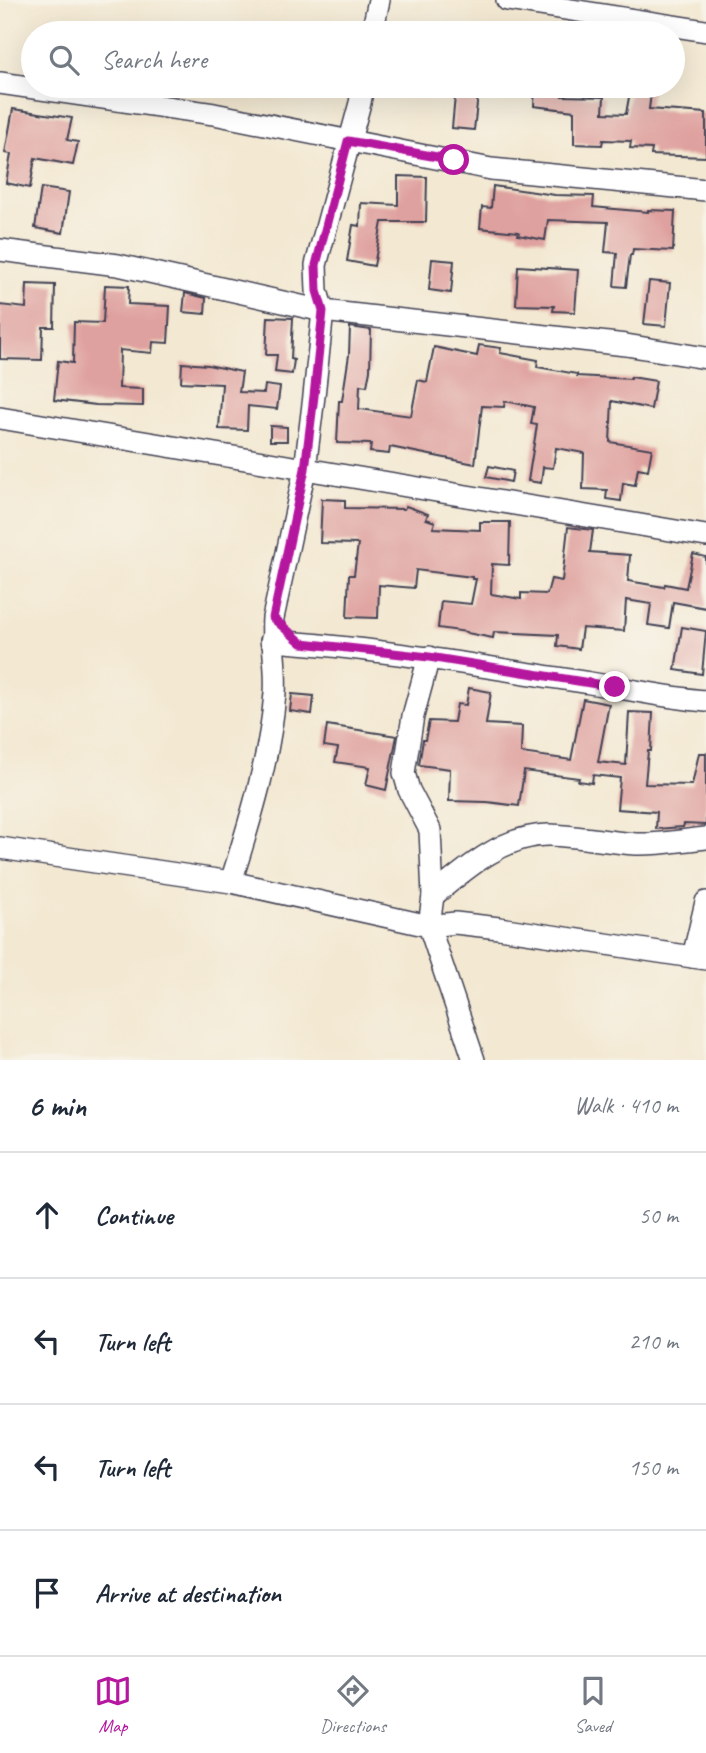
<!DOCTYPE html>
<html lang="en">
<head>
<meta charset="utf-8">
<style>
	body { margin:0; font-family:Caveat,sans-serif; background:#f2f2f3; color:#1f2937 }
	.stop { position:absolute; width:21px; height:21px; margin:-16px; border:5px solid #b5179e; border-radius:50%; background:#fff }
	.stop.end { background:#b5179e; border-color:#fff; box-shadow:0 2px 7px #0008 }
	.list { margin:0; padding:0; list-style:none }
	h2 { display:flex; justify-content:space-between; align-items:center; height:91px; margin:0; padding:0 28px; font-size:30px }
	h2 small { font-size:23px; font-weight:400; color:#747a83 }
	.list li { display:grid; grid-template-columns:46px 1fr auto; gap:21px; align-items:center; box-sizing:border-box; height:126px; padding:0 28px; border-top:2px solid #e0e1e3 }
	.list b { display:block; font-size:26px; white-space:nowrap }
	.list em { font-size:23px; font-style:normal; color:#747a83 }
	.icon { flex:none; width:38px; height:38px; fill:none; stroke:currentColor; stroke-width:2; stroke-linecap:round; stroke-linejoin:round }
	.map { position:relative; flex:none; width:706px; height:1060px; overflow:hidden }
	.search { position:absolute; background:#fff; box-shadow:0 7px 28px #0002; left:21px; right:21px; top:21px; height:77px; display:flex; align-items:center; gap:18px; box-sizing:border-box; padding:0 24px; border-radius:38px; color:#747a83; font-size:26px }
	.sheet { height:595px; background:#fff }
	nav { display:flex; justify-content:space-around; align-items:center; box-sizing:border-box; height:98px; border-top:2px solid #e0e1e3; background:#fff; font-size:19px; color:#747a83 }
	nav a { display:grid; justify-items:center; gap:4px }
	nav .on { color:#b5179e }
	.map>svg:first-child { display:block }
	.building { fill:#dfa19f }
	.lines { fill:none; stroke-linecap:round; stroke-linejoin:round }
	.minor-casing { stroke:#414052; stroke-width:24 }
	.minor { stroke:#fff; stroke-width:21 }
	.route { stroke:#b5179e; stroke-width:9 }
</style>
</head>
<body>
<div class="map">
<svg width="706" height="1060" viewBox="0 0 706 1060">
	<rect width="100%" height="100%" fill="#f7f3e8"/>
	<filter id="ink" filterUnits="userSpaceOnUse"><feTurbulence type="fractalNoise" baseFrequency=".0143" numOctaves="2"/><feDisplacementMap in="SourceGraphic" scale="14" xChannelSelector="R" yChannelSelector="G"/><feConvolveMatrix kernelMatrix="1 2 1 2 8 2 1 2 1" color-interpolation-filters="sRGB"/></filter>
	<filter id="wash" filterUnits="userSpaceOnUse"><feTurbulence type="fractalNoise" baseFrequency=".00686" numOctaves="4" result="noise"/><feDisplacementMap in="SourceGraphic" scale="28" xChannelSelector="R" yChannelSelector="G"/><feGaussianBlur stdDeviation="1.57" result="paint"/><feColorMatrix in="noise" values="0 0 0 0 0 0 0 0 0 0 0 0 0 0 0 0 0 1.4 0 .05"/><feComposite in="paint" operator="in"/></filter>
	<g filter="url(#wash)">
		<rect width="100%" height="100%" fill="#f3e8d1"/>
		<g id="blocks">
			<!-- building -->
			<g class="building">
				<path d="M 456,86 L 479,86 L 474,130 L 452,128 Z"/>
				<path d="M 535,86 L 563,88 L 562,96 L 604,97 L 603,113 L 626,114 L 631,86 L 652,86 L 649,109 L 706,113 L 706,157 L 651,155 L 652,149 L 630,148 L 631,141 L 603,140 L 602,145 L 574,144 L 574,111 L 534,106 Z"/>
				<path d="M 13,109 L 72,118 L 67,140 L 78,142 L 73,165 L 35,158 L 30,188 L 6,183 L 11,154 L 5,153 Z"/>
				<path d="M 398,176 L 427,177 L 426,222 L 382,222 L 374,266 L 347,261 L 353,225 L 360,226 L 361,203 L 398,205 Z"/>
				<path d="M 493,186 L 555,195 L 594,196 L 593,207 L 648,212 L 648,210 L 675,211 L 673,251 L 633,249 L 632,255 L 630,255 L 626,287 L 614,286 L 617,253 L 605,252 L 608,222 L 548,220 L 545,240 L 518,235 L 519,232 L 480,228 L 482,207 L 491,208 Z"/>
				<path d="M 41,188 L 69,192 L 63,233 L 35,228 Z"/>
				<path d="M 432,259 L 454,261 L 451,293 L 429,290 Z"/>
				<path d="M 518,266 L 578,270 L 575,312 L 553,311 L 554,306 L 516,305 Z"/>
				<path d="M 649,281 L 670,283 L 666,326 L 644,324 Z"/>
				<path d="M 27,284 L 55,285 L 54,327 L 43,327 L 42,360 L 0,359 L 0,305 L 26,308 Z"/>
				<path d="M 105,285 L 129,286 L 128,304 L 170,306 L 168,343 L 153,342 L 152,353 L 120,350 L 119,388 L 143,389 L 143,406 L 96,405 L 54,400 L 58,361 L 73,363 L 74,322 L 103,323 Z"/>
				<path d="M 185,293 L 206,298 L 205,314 L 183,312 Z"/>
				<path d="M 268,317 L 293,318 L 291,359 L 294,360 L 292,374 L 275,372 L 277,355 L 266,355 Z"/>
				<path d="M 350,327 L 371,330 L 370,370 L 367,386 L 360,385 L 359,409 L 411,416 L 418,380 L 427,382 L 434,347 L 477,356 L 479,345 L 501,348 L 500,353 L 538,360 L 537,367 L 577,374 L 577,376 L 631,379 L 631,377 L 656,381 L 651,409 L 612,401 L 610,442 L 652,449 L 648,470 L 638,468 L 635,485 L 623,483 L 621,501 L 606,499 L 607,490 L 583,489 L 584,453 L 556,448 L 553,468 L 543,467 L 541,483 L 528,481 L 537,425 L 531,424 L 534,407 L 505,401 L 504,407 L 482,406 L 475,464 L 390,447 L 389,454 L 370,452 L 371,444 L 337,443 L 339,401 L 342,401 L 349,355 Z"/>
				<path d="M 182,363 L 208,365 L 242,372 L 239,392 L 264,393 L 265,385 L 280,387 L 277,409 L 248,406 L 247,430 L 219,429 L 222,384 L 181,382 Z"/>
				<path d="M 270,426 L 287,427 L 287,441 L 270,441 Z"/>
				<path d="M 489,466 L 513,471 L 511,482 L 486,477 Z"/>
				<path d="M 322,499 L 345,500 L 345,508 L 404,509 L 406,506 L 428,514 L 426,519 L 435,522 L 433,528 L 480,530 L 480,522 L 510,522 L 509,565 L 492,564 L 491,594 L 521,599 L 521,593 L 547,594 L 551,579 L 562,581 L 568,527 L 593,530 L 590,552 L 630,555 L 628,581 L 664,587 L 665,584 L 686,588 L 693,554 L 706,557 L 706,608 L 673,602 L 669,628 L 648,625 L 651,604 L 626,600 L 624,631 L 582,628 L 579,649 L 557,646 L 558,635 L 494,632 L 493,638 L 467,633 L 467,632 L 438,628 L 441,601 L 471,604 L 476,579 L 472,579 L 472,577 L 416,570 L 414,588 L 379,585 L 378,618 L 347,617 L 349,575 L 354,575 L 358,544 L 320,543 Z"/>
				<path d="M 682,627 L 706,631 L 702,674 L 675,670 Z"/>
				<path d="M 469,688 L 491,692 L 486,724 L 522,726 L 521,753 L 571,760 L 583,699 L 609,704 L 598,762 L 626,765 L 629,712 L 653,713 L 651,751 L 648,751 L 645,784 L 692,785 L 699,753 L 706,753 L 706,825 L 684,824 L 683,827 L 656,829 L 657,812 L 617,809 L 620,778 L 593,775 L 592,783 L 578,781 L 579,778 L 524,771 L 519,806 L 487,802 L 449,801 L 450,769 L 419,765 L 423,740 L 425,740 L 429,721 L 454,722 L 457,704 L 466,705 Z"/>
				<path d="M 292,694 L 314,696 L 312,714 L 290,711 Z"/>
				<path d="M 327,725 L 397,736 L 386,790 L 366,785 L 370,767 L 335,762 L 338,748 L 324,746 Z"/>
			</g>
		</g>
	</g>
	<g filter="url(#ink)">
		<use href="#blocks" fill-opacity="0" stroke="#414052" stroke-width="2"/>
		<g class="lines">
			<defs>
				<g id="minor">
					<path d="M 507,0 L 706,31"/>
					<path d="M 372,33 L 379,0"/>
					<path d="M 0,83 L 214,114 L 491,169 L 706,190"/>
					<path d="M 0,250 L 118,265 L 323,311 L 626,345 L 706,358"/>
					<path d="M 0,418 L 706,536"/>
					<path d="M 271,641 C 379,648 484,667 590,683 C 629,689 666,698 706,701"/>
					<path d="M 429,657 L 413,716 L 404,773 L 409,790 L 430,830 L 433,896 L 429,926 L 474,1060"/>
					<path d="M 0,848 L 231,882 L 429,926 L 455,923 L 499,928 L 706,959"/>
					<path d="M 231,882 C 250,821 270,758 275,693 C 277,668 271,643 273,618 L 305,469 L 314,396 L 323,311 L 317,291 L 316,265 L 360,103 L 363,86"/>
					<path d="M 433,896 C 465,869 505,834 550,835 C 579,836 607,842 636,844 C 659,845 683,840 706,838"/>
					<path d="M 693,957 L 706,902"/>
				</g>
			</defs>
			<!-- minor casing -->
			<use href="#minor" class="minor-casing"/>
			<!-- minor -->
			<use href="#minor" class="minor"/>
		</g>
	</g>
	<g class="lines" filter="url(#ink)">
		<!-- route -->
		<path class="route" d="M 454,160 L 348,141 L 316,265 L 317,291 L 323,311 L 314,396 L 305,469 L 273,618 L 302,643 L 429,657 L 615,687"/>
	</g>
</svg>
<div class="stop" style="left:454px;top:160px"></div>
<div class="stop end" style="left:615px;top:687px"></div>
<div class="search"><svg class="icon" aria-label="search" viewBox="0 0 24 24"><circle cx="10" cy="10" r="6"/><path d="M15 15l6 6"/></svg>Search here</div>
</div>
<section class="sheet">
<h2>6 min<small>Walk · 410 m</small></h2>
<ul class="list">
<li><svg class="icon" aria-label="ahead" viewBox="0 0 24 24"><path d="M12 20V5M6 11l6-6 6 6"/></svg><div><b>Continue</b></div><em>50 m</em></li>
<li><svg class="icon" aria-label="left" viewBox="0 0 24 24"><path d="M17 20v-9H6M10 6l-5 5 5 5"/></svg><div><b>Turn left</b></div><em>210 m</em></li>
<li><svg class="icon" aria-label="left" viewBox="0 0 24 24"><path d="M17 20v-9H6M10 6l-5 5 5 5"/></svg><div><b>Turn left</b></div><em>150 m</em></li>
<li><svg class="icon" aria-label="arrive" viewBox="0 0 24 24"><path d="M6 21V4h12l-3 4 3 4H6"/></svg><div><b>Arrive at destination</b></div></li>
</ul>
</section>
<nav>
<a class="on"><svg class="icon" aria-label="map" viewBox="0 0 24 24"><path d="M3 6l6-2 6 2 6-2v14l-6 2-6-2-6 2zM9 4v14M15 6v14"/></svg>Map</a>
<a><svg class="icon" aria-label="directions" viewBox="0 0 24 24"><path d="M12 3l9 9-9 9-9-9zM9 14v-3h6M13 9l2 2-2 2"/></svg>Directions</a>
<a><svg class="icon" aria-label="saved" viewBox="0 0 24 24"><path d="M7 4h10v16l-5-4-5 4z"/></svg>Saved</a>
</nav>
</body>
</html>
